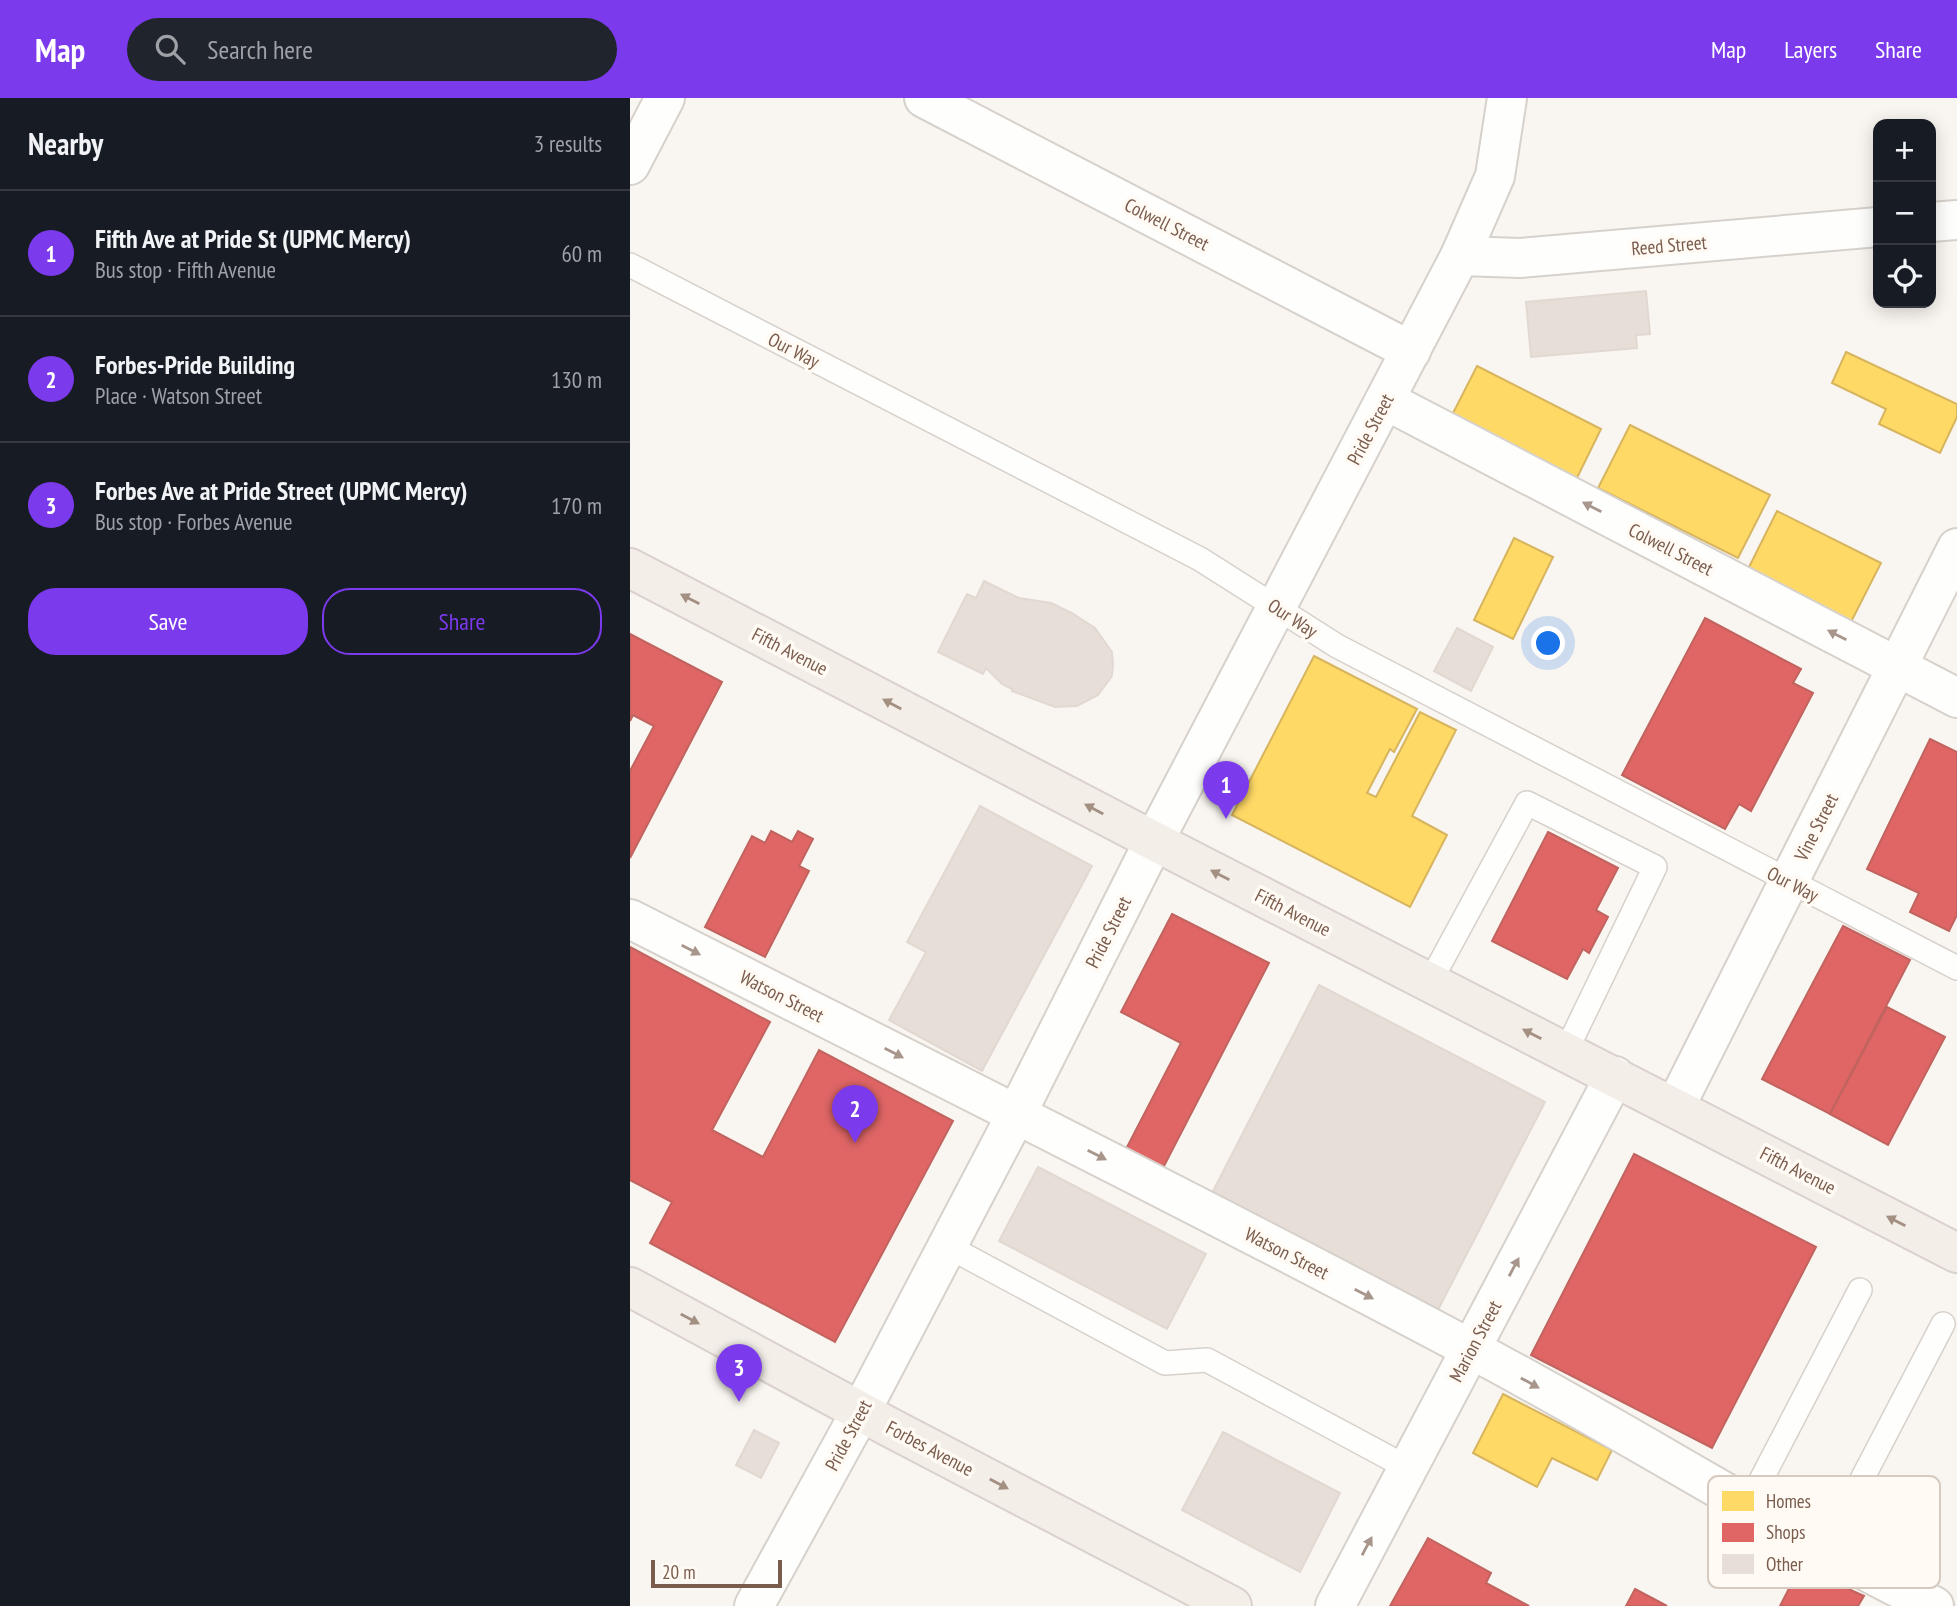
<!DOCTYPE html>
<html lang="en">
<head>
<meta charset="utf-8">
<style>
	body { margin:0; font-family:"PT Sans Narrow",sans-serif; background:#20242c; color:#f1f3f6 }
	.controls { position:absolute; right:21px; top:21px; display:grid; overflow:hidden; border-radius:14px; box-shadow:0 4px 18px #0003 }
	.controls button { width:63px; height:63px; display:grid; place-items:center; padding:0; border:0; border-bottom:2px solid #363941; background:#171b24; color:#f1f3f6; font:35px sans-serif }
	.scale { position:absolute; left:21px; bottom:18px; width:131px; box-sizing:border-box; padding-left:7px; border:4px solid #7a5c4d; border-top:0; font-size:19px; line-height:24px; white-space:nowrap; color:#7a5c4d; -webkit-text-stroke:5px #fffaf3; paint-order:stroke }
	.you { position:absolute; left:919px; top:546px; width:24px; height:24px; margin:-18px; border:5px solid #fff; border-radius:50%; background:#1a73e8; box-shadow:0 0 0 10px #1a73e833 }
	.badge { display:grid; place-items:center; width:46px; height:46px; border-radius:50%; background:#7c3aed; color:#fff; font-size:23px; font-weight:700 }
	.pin { position:absolute; translate:-50% -58px; filter:drop-shadow(0 2px 4px #0008) }
	.pin::after { content:''; position:absolute; top:37px; width:24px; height:21px; background:inherit; clip-path:polygon(0 0,100% 0,50% 100%) }
	.list { margin:0; padding:0; list-style:none }
	h2 { display:flex; justify-content:space-between; align-items:center; height:91px; margin:0; padding:0 28px; font-size:30px }
	h2 small { font-size:23px; font-weight:400; color:#9ea1a6 }
	.list li { display:grid; grid-template-columns:46px 1fr auto; gap:21px; align-items:center; box-sizing:border-box; height:126px; padding:0 28px; border-top:2px solid #363941 }
	.list b { display:block; font-size:26px; white-space:nowrap }
	.list p { margin:0; font-size:23px; white-space:nowrap; color:#9ea1a6 }
	.list em { font-size:23px; font-style:normal; color:#9ea1a6 }
	.actions { display:flex; gap:14px; padding:21px 28px }
	.actions a { flex:1; padding:16px 0; border:2px solid #7c3aed; border-radius:28px; text-align:center; font-size:24px; color:#7c3aed }
	.actions .main { background:#7c3aed; color:#fff }
	.icon { flex:none; width:38px; height:38px; fill:none; stroke:currentColor; stroke-width:2; stroke-linecap:round; stroke-linejoin:round }
	.map { position:relative; flex:none; width:1327px; height:1508px; overflow:hidden }
	header { display:flex; align-items:center; gap:42px; box-sizing:border-box; height:98px; padding:0 35px; background:#7c3aed; color:#fff }
	header strong { font-size:33px }
	nav { display:flex; gap:38px; margin-inline-start:auto; font-size:24px }
	.search { width:490px; height:63px; background:#20242c; display:flex; align-items:center; gap:18px; box-sizing:border-box; padding:0 24px; border-radius:38px; color:#9ea1a6; font-size:26px }
	main { display:flex }
	aside { flex:1; background:#171b24 }
	.map>svg:first-child { display:block }
	.homes { fill:#ffd966; stroke:#d7b45e; stroke-width:2 }
	.shops { fill:#e06666; stroke:#c1635e; stroke-width:2 }
	.building { fill:#e6ded7; stroke:#e2d8d2; stroke-width:2 }
	.lines { fill:none; stroke-linecap:round; stroke-linejoin:round }
	.service-casing { stroke:#d7d1cb; stroke-width:26 }
	.minor-casing { stroke:#d7d1cb; stroke-width:42 }
	.tertiary-casing { stroke:#d7d1cb; stroke-width:42 }
	.primary-casing { stroke:#dad1cc; stroke-width:42 }
	.service { stroke:#fefefd; stroke-width:23 }
	.minor { stroke:#fefefd; stroke-width:38 }
	.tertiary { stroke:#fefefd; stroke-width:38 }
	.primary { stroke:#f3eee8; stroke-width:38 }
	.oneway { fill:#a8958b }
	.oneway2 { fill:#a48f83 }
	.labels { text-anchor:middle; dominant-baseline:central; stroke-width:7; stroke-linejoin:round; paint-order:stroke }
	.street-label { font-size:19px; fill:#7a5c4d; stroke:#fffaf3 }
	.key { fill:#fffaf3; stroke:#d7cbc1; stroke-width:2 }
	.key-label { font-size:19px; fill:#7a5c4d }
</style>
</head>
<body>
<header>
<strong>Map</strong>
<div class="search"><svg class="icon" aria-label="search" viewBox="0 0 24 24"><circle cx="10" cy="10" r="6"/><path d="M15 15l6 6"/></svg>Search here</div>
<nav><a>Map</a><a>Layers</a><a>Share</a></nav>
</header>
<main>
<aside>
<h2>Nearby<small>3 results</small></h2>
<ul class="list">
<li><span class="badge">1</span><div><b>Fifth Ave at Pride St (UPMC Mercy)</b><p>Bus stop · Fifth Avenue</p></div><em>60 m</em></li>
<li><span class="badge">2</span><div><b>Forbes-Pride Building</b><p>Place · Watson Street</p></div><em>130 m</em></li>
<li><span class="badge">3</span><div><b>Forbes Ave at Pride Street (UPMC Mercy)</b><p>Bus stop · Forbes Avenue</p></div><em>170 m</em></li>
</ul>
<div class="actions"><a class="main">Save</a><a>Share</a></div>
</aside>
<div class="map">
<svg width="1327" height="1508" viewBox="0 0 1327 1508">
	<rect width="100%" height="100%" fill="#f9f5f0"/>
	<!-- homes -->
	<g class="homes">
		<path d="M 1216,254 L 1327,306 L 1327,319 L 1310,355 L 1249,326 L 1256,311 L 1202,285 Z"/>
		<path d="M 847,268 L 971,331 L 946,382 L 821,319 Z"/>
		<path d="M 1000,327 L 1140,397 L 1108,460 L 968,390 Z"/>
		<path d="M 1147,413 L 1251,465 L 1221,524 L 1118,471 Z"/>
		<path d="M 884,440 L 923,459 L 883,541 L 844,522 Z"/>
		<path d="M 684,558 L 787,611 L 764,654 L 760,651 L 737,695 L 746,699 L 790,614 L 826,632 L 782,718 L 817,737 L 780,809 L 602,717 Z"/>
		<path d="M 873,1296 L 982,1352 L 967,1382 L 922,1360 L 907,1389 L 843,1355 Z"/>
	</g>
	<!-- shops -->
	<g class="shops">
		<path d="M 1075,520 L 1171,571 L 1163,585 L 1183,595 L 1121,713 L 1109,706 L 1095,731 L 992,677 Z"/>
		<path d="M 0,536 L 92,584 L 0,760 L 0,673 L 24,628 L 3,617 L 0,623 Z"/>
		<path d="M 1300,641 L 1327,654 L 1327,817 L 1319,833 L 1280,814 L 1289,795 L 1237,771 Z"/>
		<path d="M 141,733 L 162,744 L 168,733 L 183,741 L 169,768 L 179,773 L 135,859 L 75,829 L 122,738 L 135,745 Z"/>
		<path d="M 918,734 L 988,770 L 966,812 L 978,819 L 959,855 L 953,851 L 937,881 L 862,843 Z"/>
		<path d="M 542,816 L 639,865 L 533,1070 L 496,1051 L 551,945 L 491,914 Z"/>
		<path d="M 1213,828 L 1280,862 L 1200,1016 L 1132,981 Z"/>
		<path d="M 0,849 L 140,924 L 82,1032 L 133,1059 L 189,952 L 323,1023 L 205,1244 L 20,1145 L 42,1104 L 0,1082 Z"/>
		<path d="M 1257,909 L 1315,939 L 1258,1047 L 1200,1016 Z"/>
		<path d="M 1004,1056 L 1186,1149 L 1082,1350 L 901,1257 Z"/>
		<path d="M 798,1440 L 861,1475 L 856,1485 L 899,1508 L 760,1508 Z"/>
		<path d="M 1170,1469 L 1234,1498 L 1228,1508 L 1150,1508 Z"/>
		<path d="M 1005,1491 L 1037,1508 L 996,1508 Z"/>
	</g>
	<!-- building -->
	<g class="building">
		<path d="M 1016,193 L 1020,236 L 1006,237 L 1007,250 L 901,259 L 896,204 Z"/>
		<path d="M 354,483 L 389,500 L 421,505 L 442,515 L 465,530 L 482,554 L 483,566 L 482,578 L 468,597 L 447,608 L 425,609 L 382,593 L 382,591 L 372,586 L 356,570 L 353,576 L 308,554 L 337,496 L 346,500 Z"/>
		<path d="M 827,530 L 863,549 L 841,593 L 804,573 Z"/>
		<path d="M 350,708 L 462,768 L 352,973 L 259,922 L 296,854 L 277,844 Z"/>
		<path d="M 689,887 L 915,1004 L 808,1212 L 582,1095 Z"/>
		<path d="M 408,1069 L 576,1156 L 537,1231 L 369,1143 Z"/>
		<path d="M 124,1332 L 149,1345 L 131,1380 L 106,1367 Z"/>
		<path d="M 593,1334 L 710,1395 L 670,1474 L 552,1412 Z"/>
	</g>
	<g class="lines">
		<defs>
			<g id="service">
				<path d="M 0,167 L 570,461 L 707,548 L 1327,870"/>
				<path d="M 800,884 L 897,705 L 1025,769 L 936,953"/>
				<path d="M 317,1148 L 535,1265 L 577,1262 L 778,1370"/>
				<path d="M 1118,1407 L 1230,1192"/>
				<path d="M 1195,1452 L 1313,1226"/>
			</g>
			<g id="minor">
				<path d="M 294,0 L 781,253"/>
				<path d="M 0,67 L 35,0"/>
				<path d="M 1301,124 L 1327,122"/>
				<path d="M 830,158 L 890,160 L 1248,129"/>
				<path d="M 755,302 L 1327,600"/>
				<path d="M 0,821 C 280,963 560,1102 837,1249 C 995,1332 1145,1429 1304,1508"/>
				<path d="M 1045,1009 L 1327,450"/>
				<path d="M 124,1508 L 231,1313"/>
				<path d="M 705,1508 L 985,978"/>
			</g>
			<path id="tertiary" d="M 231,1313 L 387,1015 L 524,743 L 830,158 L 865,78 L 877,0"/>
			<g id="primary">
				<path d="M 0,470 L 524,743 L 1327,1155"/>
				<path d="M 0,1189 L 263,1331 L 602,1508"/>
			</g>
		</defs>
		<!-- service casing -->
		<use href="#service" class="service-casing"/>
		<!-- minor casing -->
		<use href="#minor" class="minor-casing"/>
		<!-- tertiary casing -->
		<use href="#tertiary" class="tertiary-casing"/>
		<!-- primary casing -->
		<use href="#primary" class="primary-casing"/>
		<!-- service -->
		<use href="#service" class="service"/>
		<!-- minor -->
		<use href="#minor" class="minor"/>
		<!-- tertiary -->
		<use href="#tertiary" class="tertiary"/>
		<!-- primary -->
		<use href="#primary" class="primary"/>
	</g>
	<!-- one-way arrows -->
	<defs><path id="oneway-solid" d="M-6-.8H1V-3.2L6.5 0L1 3.2V.8H-6Z" transform="scale(1.75)"/></defs>
	<g class="oneway">
		<use href="#oneway-solid" transform="translate(962 409) rotate(-153)"/>
		<use href="#oneway-solid" transform="translate(1207 537) rotate(-153)"/>
		<use href="#oneway-solid" transform="translate(61 852) rotate(27)"/>
		<use href="#oneway-solid" transform="translate(264 955) rotate(27)"/>
		<use href="#oneway-solid" transform="translate(467 1057) rotate(27)"/>
		<use href="#oneway-solid" transform="translate(884 1169) rotate(-62)"/>
		<use href="#oneway-solid" transform="translate(734 1196) rotate(27)"/>
		<use href="#oneway-solid" transform="translate(900 1285) rotate(29)"/>
		<use href="#oneway-solid" transform="translate(737 1448) rotate(-62)"/>
	</g>
	<g class="oneway2">
		<use href="#oneway-solid" transform="translate(60 501) rotate(-153)"/>
		<use href="#oneway-solid" transform="translate(262 606) rotate(-152)"/>
		<use href="#oneway-solid" transform="translate(464 711) rotate(-152)"/>
		<use href="#oneway-solid" transform="translate(590 777) rotate(-153)"/>
		<use href="#oneway-solid" transform="translate(902 936) rotate(-153)"/>
		<use href="#oneway-solid" transform="translate(1266 1123) rotate(-153)"/>
		<use href="#oneway-solid" transform="translate(60 1221) rotate(28)"/>
		<use href="#oneway-solid" transform="translate(369 1386) rotate(28)"/>
	</g>
	<g class="labels">
		<!-- street labels -->
		<g class="street-label">
			<text transform="translate(537 126) rotate(27)">Colwell Street</text>
			<text transform="translate(1039 147) rotate(-5)">Reed Street</text>
			<text transform="translate(164 252) rotate(27)">Our Way</text>
			<text transform="translate(740 331) rotate(-62)">Pride Street</text>
			<text transform="translate(1041 451) rotate(27)">Colwell Street</text>
			<text transform="translate(663 520) rotate(33)">Our Way</text>
			<text transform="translate(160 553) rotate(27)">Fifth Avenue</text>
			<text transform="translate(1186 729) rotate(-63)">Vine Street</text>
			<text transform="translate(1163 786) rotate(27)">Our Way</text>
			<text transform="translate(663 814) rotate(27)">Fifth Avenue</text>
			<text transform="translate(478 834) rotate(-63)">Pride Street</text>
			<text transform="translate(152 898) rotate(27)">Watson Street</text>
			<text transform="translate(1168 1072) rotate(27)">Fifth Avenue</text>
			<text transform="translate(657 1155) rotate(27)">Watson Street</text>
			<text transform="translate(845 1243) rotate(-62)">Marion Street</text>
			<text transform="translate(218 1337) rotate(-62)">Pride Street</text>
			<text transform="translate(300 1350) rotate(28)">Forbes Avenue</text>
		</g>
	</g>
	<!-- legend -->
	<rect x="1078" y="1378" width="232" height="112" rx="10" class="key"/>
	<rect x="1092" y="1393" width="32" height="20" fill="#ffd966"/>
	<rect x="1092" y="1425" width="32" height="19" fill="#e06666"/>
	<rect x="1092" y="1456" width="32" height="20" fill="#e6ded7"/>
	<g class="key-label">
		<text x="1136" y="1410">Homes</text>
		<text x="1136" y="1441">Shops</text>
		<text x="1136" y="1473">Other</text>
	</g>
</svg>
<div class="controls">
<button>+</button>
<button>−</button>
<button><svg class="icon" aria-label="locate" viewBox="0 0 24 24"><circle cx="12" cy="12" r="6"/><path d="M12 2v4M12 18v4M2 12h4M18 12h4"/></svg></button>
</div>
<div class="scale">20 m</div>
<div class="you"></div>
<div class="pin badge" style="left:596px;top:721px">1</div>
<div class="pin badge" style="left:225px;top:1045px">2</div>
<div class="pin badge" style="left:109px;top:1304px">3</div>
</div>
</main>
</body>
</html>
